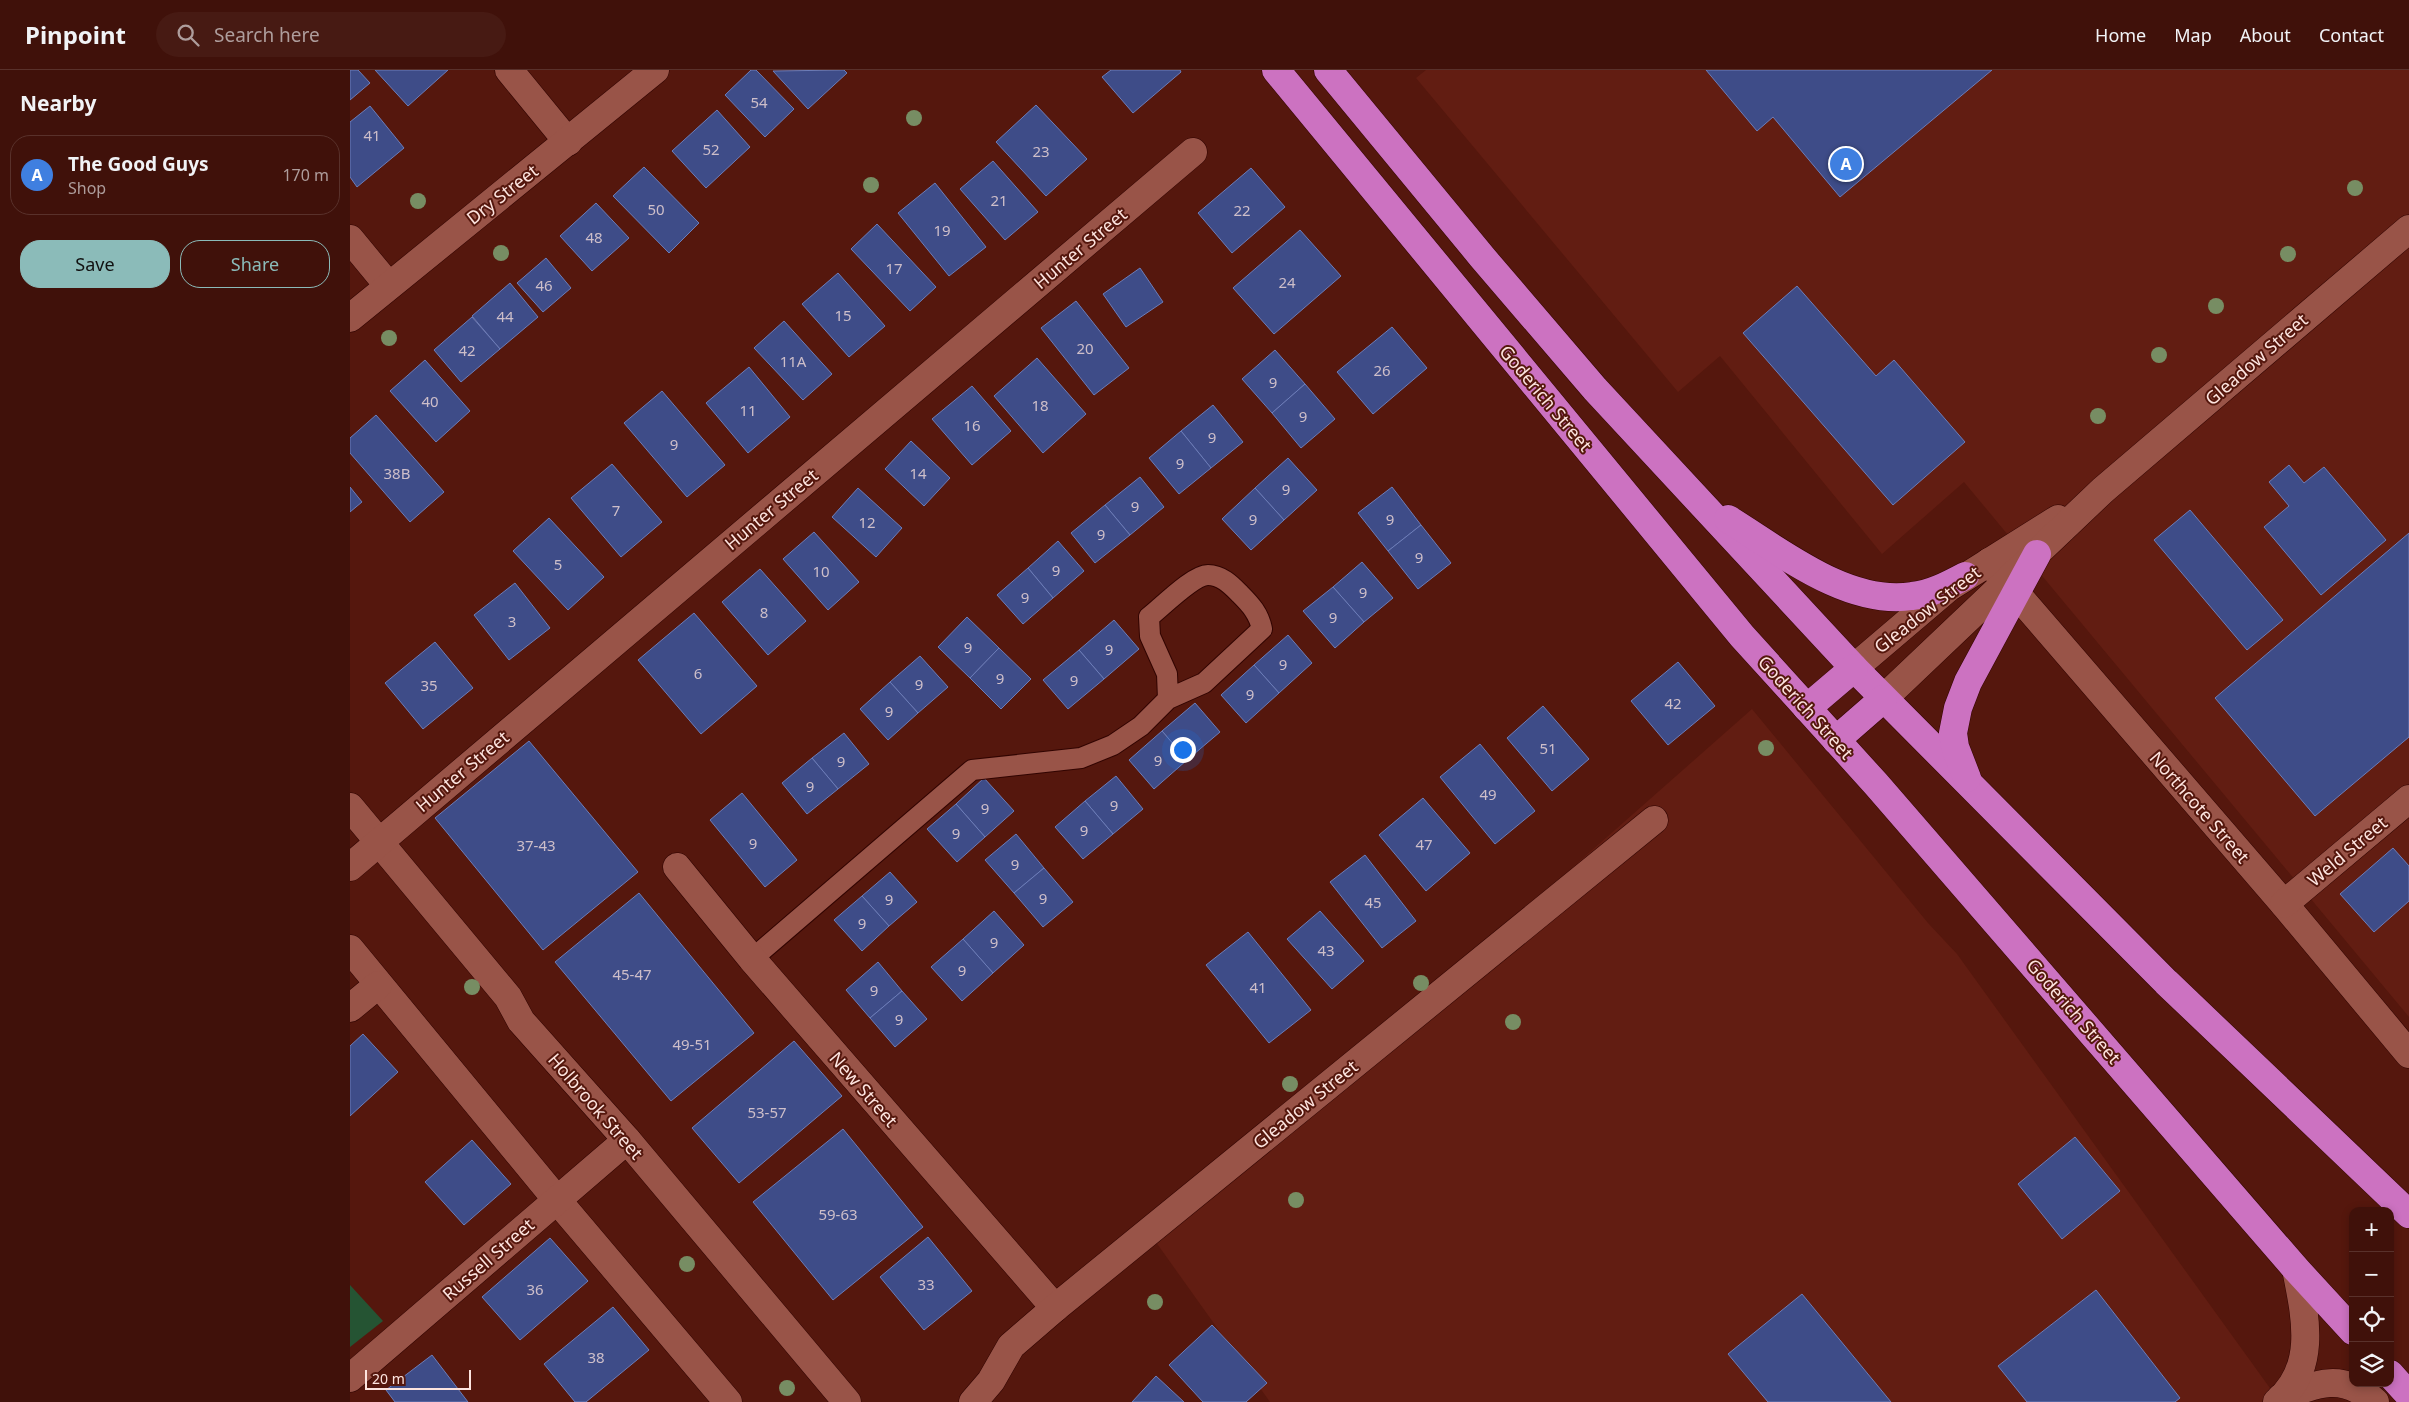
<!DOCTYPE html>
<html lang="en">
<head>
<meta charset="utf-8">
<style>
	body { margin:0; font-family:"Noto Sans",sans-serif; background:#471a13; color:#f1f3f6 }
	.controls { position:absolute; right:15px; bottom:15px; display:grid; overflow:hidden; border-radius:10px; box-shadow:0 2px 8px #0003 }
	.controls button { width:45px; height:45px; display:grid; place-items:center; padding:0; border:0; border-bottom:1px solid #59312b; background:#40110a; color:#f1f3f6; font:25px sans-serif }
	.scale { position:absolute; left:15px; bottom:12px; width:106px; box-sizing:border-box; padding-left:5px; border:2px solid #fde4df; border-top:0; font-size:14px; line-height:18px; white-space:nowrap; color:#fde4df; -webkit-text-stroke:4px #55170d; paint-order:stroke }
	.you { position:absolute; left:832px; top:679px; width:18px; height:18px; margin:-12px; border:4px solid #fff; border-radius:50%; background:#1a73e8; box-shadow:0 0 0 8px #1a73e833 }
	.badge { display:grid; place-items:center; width:32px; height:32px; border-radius:50%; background:#8bbbb9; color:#fff; font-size:16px; font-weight:700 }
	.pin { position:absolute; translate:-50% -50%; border:2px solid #fff; box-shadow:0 1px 5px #0006 }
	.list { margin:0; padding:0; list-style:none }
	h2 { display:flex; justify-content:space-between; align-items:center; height:65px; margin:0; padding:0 20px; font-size:21px }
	h2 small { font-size:16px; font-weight:400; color:#ae9d9c }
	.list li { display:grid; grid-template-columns:32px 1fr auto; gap:15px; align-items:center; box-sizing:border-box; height:80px; margin:0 10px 10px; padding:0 10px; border:1px solid #59312b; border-radius:20px }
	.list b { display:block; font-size:19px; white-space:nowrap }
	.list p { margin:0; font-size:16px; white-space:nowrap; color:#ae9d9c }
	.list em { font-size:16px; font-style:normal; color:#ae9d9c }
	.actions { display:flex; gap:10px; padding:15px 20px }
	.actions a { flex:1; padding:11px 0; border:1px solid #8bbbb9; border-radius:20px; text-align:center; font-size:18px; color:#8bbbb9 }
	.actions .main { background:#8bbbb9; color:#111 }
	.icon { flex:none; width:28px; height:28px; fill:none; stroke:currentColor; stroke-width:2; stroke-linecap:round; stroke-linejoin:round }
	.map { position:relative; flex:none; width:2059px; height:1332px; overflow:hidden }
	header { display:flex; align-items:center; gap:30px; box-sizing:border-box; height:70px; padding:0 25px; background:#40110a; border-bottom:1px solid #59312b }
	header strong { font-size:24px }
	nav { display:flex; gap:28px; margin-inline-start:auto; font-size:18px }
	.search { width:350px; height:45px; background:#471a13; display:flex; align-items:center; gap:12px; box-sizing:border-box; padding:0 18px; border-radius:28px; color:#ae9d9c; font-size:19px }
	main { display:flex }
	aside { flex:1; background:#40110a }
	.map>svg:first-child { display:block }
	.built { fill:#621d12 }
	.green { fill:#255433 }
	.building { fill:#3e4c88; stroke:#6c7db9 }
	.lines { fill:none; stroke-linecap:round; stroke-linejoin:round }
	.lane-casing { stroke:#310401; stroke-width:22 }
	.street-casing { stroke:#310401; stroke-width:29 }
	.highway-casing { stroke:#310401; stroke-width:29 }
	.lane { stroke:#995448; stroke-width:20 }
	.street { stroke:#995448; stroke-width:28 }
	.highway { stroke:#cc72c1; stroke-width:28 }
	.tree { fill:#778d63 }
	.labels { text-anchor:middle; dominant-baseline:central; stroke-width:4; stroke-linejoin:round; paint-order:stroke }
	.number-label { font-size:15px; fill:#cdbec9 }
	.street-label { font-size:18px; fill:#fde4df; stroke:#55170d }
</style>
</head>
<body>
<header>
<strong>Pinpoint</strong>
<div class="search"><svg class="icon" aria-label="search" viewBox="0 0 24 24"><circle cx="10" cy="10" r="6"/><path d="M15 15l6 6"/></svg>Search here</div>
<nav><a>Home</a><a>Map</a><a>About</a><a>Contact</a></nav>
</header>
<main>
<aside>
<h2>Nearby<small></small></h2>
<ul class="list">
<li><span class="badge" style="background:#3f7fe0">A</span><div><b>The Good Guys</b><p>Shop</p></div><em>170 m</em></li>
</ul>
<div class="actions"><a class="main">Save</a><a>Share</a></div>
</aside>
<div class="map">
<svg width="2059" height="1332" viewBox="0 0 2059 1332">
	<rect width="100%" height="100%" fill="#55170d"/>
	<!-- built -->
	<g class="built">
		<path d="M 1076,0 L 2059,0 L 2059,947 L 1614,412 L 1532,484 L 1370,286 L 1328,322 L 1066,8 Z"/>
		<path d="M 1402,639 L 1578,853 L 1607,884 L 1930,1332 L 920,1332 L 803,1168 Z"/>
	</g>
	<!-- green -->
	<path class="green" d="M 0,1215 L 33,1251 L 0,1277 Z"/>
	<!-- building -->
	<g class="building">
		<path d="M 0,0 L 8,0 L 20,13 L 0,30 Z"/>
		<path d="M 25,0 L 98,0 L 58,36 Z"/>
		<path d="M 401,0 L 406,0 L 444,39 L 415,67 L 375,25 Z"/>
		<path d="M 494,0 L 497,3 L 458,39 L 423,1 Z"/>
		<path d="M 761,0 L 830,0 L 831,2 L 783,43 L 752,7 Z"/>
		<path d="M 1356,0 L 1642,0 L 1490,127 L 1423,47 L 1407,61 Z"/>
		<path d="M 686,35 L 737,89 L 696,126 L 646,72 Z"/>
		<path d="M 20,36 L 54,78 L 7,117 L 0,107 L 0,52 Z"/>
		<path d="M 367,40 L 400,77 L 356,118 L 322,81 Z"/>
		<path d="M 643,91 L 688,142 L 655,170 L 610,119 Z"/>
		<path d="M 294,97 L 349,153 L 319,183 L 263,126 Z"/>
		<path d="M 901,98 L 935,137 L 882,183 L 848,143 Z"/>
		<path d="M 585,113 L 636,177 L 599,206 L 548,143 Z"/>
		<path d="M 246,133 L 279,168 L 242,201 L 210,166 Z"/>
		<path d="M 527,154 L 586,217 L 560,241 L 501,179 Z"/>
		<path d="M 950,160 L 991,206 L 924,264 L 883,218 Z"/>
		<path d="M 196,188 L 221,218 L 193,242 L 167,213 Z"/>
		<path d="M 790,198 L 813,232 L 776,257 L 753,224 Z"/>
		<path d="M 488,203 L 535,256 L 499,287 L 452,234 Z"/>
		<path d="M 160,213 L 188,247 L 150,279 L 122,246 Z"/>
		<path d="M 1447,216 L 1526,306 L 1544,290 L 1615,372 L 1543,435 L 1393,263 Z"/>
		<path d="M 726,231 L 779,298 L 744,325 L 691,258 Z"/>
		<path d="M 122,247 L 150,279 L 111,312 L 84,280 Z"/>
		<path d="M 434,251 L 482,304 L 453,330 L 404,278 Z"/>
		<path d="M 1042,257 L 1077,298 L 1023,344 L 987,302 Z"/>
		<path d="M 925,280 L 955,314 L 922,343 L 892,309 Z"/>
		<path d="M 687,288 L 736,344 L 693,383 L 644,326 Z"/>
		<path d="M 75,290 L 120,341 L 86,372 L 40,321 Z"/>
		<path d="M 399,297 L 440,347 L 398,383 L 356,333 Z"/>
		<path d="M 955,314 L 985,349 L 951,378 L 922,343 Z"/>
		<path d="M 622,316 L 661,361 L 622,395 L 582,349 Z"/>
		<path d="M 312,321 L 375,395 L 337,427 L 274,353 Z"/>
		<path d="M 863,335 L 893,372 L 861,398 L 831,361 Z"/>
		<path d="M 26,345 L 94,422 L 60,452 L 0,383 L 0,368 Z"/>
		<path d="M 831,361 L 861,398 L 829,424 L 799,388 Z"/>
		<path d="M 561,371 L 600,408 L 574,436 L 535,399 Z"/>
		<path d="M 938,388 L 967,420 L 934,450 L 905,418 Z"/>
		<path d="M 262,394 L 312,452 L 271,487 L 221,428 Z"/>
		<path d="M 1939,395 L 1954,413 L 1974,397 L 2036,470 L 1971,525 L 1914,457 L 1939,436 L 1919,412 Z"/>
		<path d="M 790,407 L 814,437 L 780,465 L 755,435 Z"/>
		<path d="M 0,417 L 12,432 L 0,442 Z"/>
		<path d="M 1042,417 L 1071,455 L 1038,481 L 1008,443 Z"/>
		<path d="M 508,418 L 552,458 L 526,487 L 482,447 Z"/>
		<path d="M 905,418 L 934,450 L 901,480 L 872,449 Z"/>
		<path d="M 755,435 L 780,465 L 745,493 L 721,463 Z"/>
		<path d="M 1840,440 L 1933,550 L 1897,580 L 1804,470 Z"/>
		<path d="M 199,448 L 254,507 L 218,540 L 163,481 Z"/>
		<path d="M 1071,455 L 1101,493 L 1068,519 L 1038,481 Z"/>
		<path d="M 464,462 L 509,512 L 478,540 L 433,489 Z"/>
		<path d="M 2059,463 L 2059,667 L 1965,746 L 1865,628 Z"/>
		<path d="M 708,471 L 734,501 L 703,528 L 678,498 Z"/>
		<path d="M 1012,492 L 1043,528 L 1014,552 L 983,517 Z"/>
		<path d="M 678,498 L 703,528 L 673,554 L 647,525 Z"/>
		<path d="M 410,499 L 456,551 L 418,585 L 372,532 Z"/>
		<path d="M 165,513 L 200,558 L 159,590 L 124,545 Z"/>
		<path d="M 983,517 L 1014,552 L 985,578 L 953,541 Z"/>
		<path d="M 344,543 L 407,616 L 351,664 L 288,590 Z"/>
		<path d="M 617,547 L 649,578 L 620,608 L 588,577 Z"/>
		<path d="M 764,550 L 789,579 L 754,609 L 729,580 Z"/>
		<path d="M 938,565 L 962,593 L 929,623 L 904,595 Z"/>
		<path d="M 85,572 L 123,618 L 73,659 L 35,613 Z"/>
		<path d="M 649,578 L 681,609 L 651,639 L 620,608 Z"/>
		<path d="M 729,580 L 754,609 L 718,639 L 693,610 Z"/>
		<path d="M 570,586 L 598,617 L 568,643 L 540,612 Z"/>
		<path d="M 1328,592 L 1365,636 L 1318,675 L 1281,631 Z"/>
		<path d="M 904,595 L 929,623 L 896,653 L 871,625 Z"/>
		<path d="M 540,612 L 568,643 L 538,670 L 510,639 Z"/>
		<path d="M 845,633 L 870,662 L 837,690 L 812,661 Z"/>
		<path d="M 1193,636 L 1239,689 L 1202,721 L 1157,668 Z"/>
		<path d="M 812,661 L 837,690 L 804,719 L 779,690 Z"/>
		<path d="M 494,663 L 519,694 L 488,719 L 462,688 Z"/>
		<path d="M 179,671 L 288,802 L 193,880 L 85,748 Z"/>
		<path d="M 1130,674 L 1185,741 L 1145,774 L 1090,707 Z"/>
		<path d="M 462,688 L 488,719 L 457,744 L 432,713 Z"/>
		<path d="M 766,706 L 793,739 L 763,764 L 735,731 Z"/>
		<path d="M 634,708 L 664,741 L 635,767 L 606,734 Z"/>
		<path d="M 392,723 L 447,790 L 415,817 L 360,750 Z"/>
		<path d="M 1073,728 L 1120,783 L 1076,821 L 1029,765 Z"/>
		<path d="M 735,731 L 763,764 L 733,789 L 705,757 Z"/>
		<path d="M 606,734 L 635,767 L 607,792 L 577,759 Z"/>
		<path d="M 666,764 L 694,798 L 664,823 L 635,790 Z"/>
		<path d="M 2043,778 L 2059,796 L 2059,831 L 2024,862 L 1990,824 Z"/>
		<path d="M 1015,785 L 1066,851 L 1032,878 L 980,812 Z"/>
		<path d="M 694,798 L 723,832 L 693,857 L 664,823 Z"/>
		<path d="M 540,802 L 567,832 L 539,856 L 512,826 Z"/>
		<path d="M 289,823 L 404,963 L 321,1031 L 205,892 Z"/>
		<path d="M 512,826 L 539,856 L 512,881 L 484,850 Z"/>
		<path d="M 644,841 L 674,875 L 643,903 L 613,869 Z"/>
		<path d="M 970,841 L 1014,891 L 982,919 L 937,869 Z"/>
		<path d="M 898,862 L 961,940 L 919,973 L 856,895 Z"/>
		<path d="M 613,869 L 643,903 L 612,931 L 581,897 Z"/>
		<path d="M 528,892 L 552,921 L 520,948 L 496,920 Z"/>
		<path d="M 552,921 L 577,949 L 545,977 L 520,948 Z"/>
		<path d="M 13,964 L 48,1002 L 0,1046 L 0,976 Z"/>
		<path d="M 444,971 L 492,1026 L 389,1113 L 342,1058 Z"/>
		<path d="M 493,1059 L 573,1157 L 483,1230 L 403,1132 Z"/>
		<path d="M 1725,1067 L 1770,1121 L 1712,1169 L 1668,1114 Z"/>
		<path d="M 122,1070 L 161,1114 L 114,1155 L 75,1112 Z"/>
		<path d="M 578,1167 L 622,1221 L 574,1260 L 530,1207 Z"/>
		<path d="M 200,1168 L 238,1211 L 170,1270 L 132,1227 Z"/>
		<path d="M 1746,1220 L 1830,1328 L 1825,1332 L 1677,1332 L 1648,1296 Z"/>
		<path d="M 1452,1224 L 1541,1332 L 1418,1332 L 1378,1284 Z"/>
		<path d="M 263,1237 L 299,1280 L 236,1332 L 225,1332 L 194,1294 Z"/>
		<path d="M 862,1255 L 917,1313 L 896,1332 L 853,1332 L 819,1295 Z"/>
		<path d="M 82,1285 L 118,1332 L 45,1332 L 36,1320 Z"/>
		<path d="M 806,1306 L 834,1332 L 782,1332 Z"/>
	</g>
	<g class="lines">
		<defs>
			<path id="lane" d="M 402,889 L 622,700 L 731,688 L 763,675 L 791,656 L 818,629 L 854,613 L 912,559 C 909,544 901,535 890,524 C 882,516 872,505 858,505 C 843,505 812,537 799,547 L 800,566 L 817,604 L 818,629"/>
			<g id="street">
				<path d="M 159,0 L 218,72"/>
				<path d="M 0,169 L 38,215"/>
				<path d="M 0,248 L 305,0"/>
				<path d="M 1639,492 L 1934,834 L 2059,984"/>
				<path d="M 1504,598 L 1598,518 L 1708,449"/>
				<path d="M 1533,629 L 1753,420 L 2059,159"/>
				<path d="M 0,737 L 158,927 L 171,951 L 277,1070 L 497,1332"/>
				<path d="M 0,797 L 843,82"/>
				<path d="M 327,797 L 402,889 L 705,1238"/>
				<path d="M 1934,834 L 2059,729"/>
				<path d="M 0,879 L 207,1130 L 378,1332"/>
				<path d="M 0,938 L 28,915"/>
				<path d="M 0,1308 L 277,1070"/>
				<path d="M 1931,1328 C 1967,1313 1993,1302 2025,1332"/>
				<path d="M 623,1332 L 641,1311 L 661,1276 L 705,1238 L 1304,750"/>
				<path d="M 1927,1332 C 1968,1297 1955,1245 1946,1199"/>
			</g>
			<g id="highway">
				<path d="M 926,0 L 1392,566 L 1526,714 L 1946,1199 L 2003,1261"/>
				<path d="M 978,0 L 1132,187 L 1245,319 L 1504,598 L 1816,912 L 2059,1144"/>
				<path d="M 1378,449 C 1430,481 1497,536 1562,526 C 1581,524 1598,515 1615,506"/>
				<path d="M 1457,638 L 1504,598"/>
				<path d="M 1486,670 L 1533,629"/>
				<path d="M 1617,708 L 1605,677 L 1603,663 L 1608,638 L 1618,612 L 1687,484"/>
				<path d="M 2040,1304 L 2059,1325"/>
			</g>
		</defs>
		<!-- lane casing -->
		<use href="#lane" class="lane-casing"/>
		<!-- street casing -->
		<use href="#street" class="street-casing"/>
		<!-- highway casing -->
		<use href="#highway" class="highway-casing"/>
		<!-- lane -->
		<use href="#lane" class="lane"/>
		<!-- street -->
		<use href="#street" class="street"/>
		<!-- highway -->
		<use href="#highway" class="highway"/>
	</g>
	<!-- trees -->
	<g class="tree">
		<circle cx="564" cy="48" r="8"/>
		<circle cx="521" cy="115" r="8"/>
		<circle cx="2005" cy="118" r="8"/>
		<circle cx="68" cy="131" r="8"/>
		<circle cx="151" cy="183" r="8"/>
		<circle cx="1938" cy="184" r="8"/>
		<circle cx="1866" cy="236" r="8"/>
		<circle cx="39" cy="268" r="8"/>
		<circle cx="1809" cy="285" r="8"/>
		<circle cx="1748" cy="346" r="8"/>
		<circle cx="1416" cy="678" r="8"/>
		<circle cx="1071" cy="913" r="8"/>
		<circle cx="122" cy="917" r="8"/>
		<circle cx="1163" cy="952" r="8"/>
		<circle cx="940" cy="1014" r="8"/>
		<circle cx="946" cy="1130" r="8"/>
		<circle cx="337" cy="1194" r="8"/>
		<circle cx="805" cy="1232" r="8"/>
		<circle cx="437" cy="1318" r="8"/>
	</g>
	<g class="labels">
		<!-- number labels -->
		<g class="number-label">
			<text x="409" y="32">54</text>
			<text x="22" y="65">41</text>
			<text x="361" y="79">52</text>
			<text x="691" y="81">23</text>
			<text x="649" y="130">21</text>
			<text x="306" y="139">50</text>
			<text x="892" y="140">22</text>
			<text x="592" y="160">19</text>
			<text x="244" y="167">48</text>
			<text x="544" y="198">17</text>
			<text x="937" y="212">24</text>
			<text x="194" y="215">46</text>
			<text x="493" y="245">15</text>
			<text x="155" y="246">44</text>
			<text x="735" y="278">20</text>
			<text x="117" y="280">42</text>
			<text x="443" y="291">11A</text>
			<text x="1032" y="300">26</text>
			<text x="923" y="312">9</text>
			<text x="80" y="331">40</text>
			<text x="690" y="335">18</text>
			<text x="398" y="340">11</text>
			<text x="953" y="346">9</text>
			<text x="622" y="355">16</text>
			<text x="862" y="367">9</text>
			<text x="324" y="374">9</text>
			<text x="830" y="393">9</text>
			<text x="47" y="403">38B</text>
			<text x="568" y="403">14</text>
			<text x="936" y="419">9</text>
			<text x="785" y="436">9</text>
			<text x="266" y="440">7</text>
			<text x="903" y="449">9</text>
			<text x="1040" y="449">9</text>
			<text x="517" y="452">12</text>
			<text x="751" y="464">9</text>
			<text x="1069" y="487">9</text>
			<text x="208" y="494">5</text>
			<text x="706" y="500">9</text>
			<text x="471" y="501">10</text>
			<text x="1013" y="522">9</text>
			<text x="675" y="527">9</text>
			<text x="414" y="542">8</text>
			<text x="983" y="547">9</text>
			<text x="162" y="551">3</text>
			<text x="618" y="577">9</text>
			<text x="759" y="579">9</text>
			<text x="933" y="594">9</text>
			<text x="348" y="603">6</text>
			<text x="650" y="608">9</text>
			<text x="724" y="610">9</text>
			<text x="569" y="614">9</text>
			<text x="79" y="615">35</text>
			<text x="900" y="624">9</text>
			<text x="1323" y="633">42</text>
			<text x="539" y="641">9</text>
			<text x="1198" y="678">51</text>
			<text x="808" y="690">9</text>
			<text x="491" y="691">9</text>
			<text x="460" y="716">9</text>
			<text x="1138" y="724">49</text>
			<text x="764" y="735">9</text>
			<text x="635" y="738">9</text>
			<text x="734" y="760">9</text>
			<text x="606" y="763">9</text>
			<text x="403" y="773">9</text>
			<text x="1074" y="774">47</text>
			<text x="186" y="775">37-43</text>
			<text x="665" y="794">9</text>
			<text x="693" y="828">9</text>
			<text x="539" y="829">9</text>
			<text x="1023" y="832">45</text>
			<text x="512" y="853">9</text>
			<text x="644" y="872">9</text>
			<text x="976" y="880">43</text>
			<text x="612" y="900">9</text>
			<text x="282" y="904">45-47</text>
			<text x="908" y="917">41</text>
			<text x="524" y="920">9</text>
			<text x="549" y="949">9</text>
			<text x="342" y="974">49-51</text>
			<text x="417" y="1042">53-57</text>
			<text x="488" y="1144">59-63</text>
			<text x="576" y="1214">33</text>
			<text x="185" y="1219">36</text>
			<text x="246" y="1287">38</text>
		</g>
		<!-- street labels -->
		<g class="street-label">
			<text transform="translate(152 124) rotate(-38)">Dry Street</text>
			<text transform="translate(730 178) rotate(-40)">Hunter Street</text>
			<text transform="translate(1906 289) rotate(-41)">Gleadow Street</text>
			<text transform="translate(1196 328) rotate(50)">Goderich Street</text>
			<text transform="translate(421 439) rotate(-40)">Hunter Street</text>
			<text transform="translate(1577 539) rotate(-38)">Gleadow Street</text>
			<text transform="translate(1456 637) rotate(48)">Goderich Street</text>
			<text transform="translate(112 701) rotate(-40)">Hunter Street</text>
			<text transform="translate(1850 737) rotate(49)">Northcote Street</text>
			<text transform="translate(1997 781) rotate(-40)">Weld Street</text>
			<text transform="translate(1724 941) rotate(49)">Goderich Street</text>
			<text transform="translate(514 1019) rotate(49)">New Street</text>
			<text transform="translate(955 1034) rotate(-39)">Gleadow Street</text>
			<text transform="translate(246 1036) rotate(49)">Holbrook Street</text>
			<text transform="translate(138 1189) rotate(-41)">Russell Street</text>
		</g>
	</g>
</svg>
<div class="controls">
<button>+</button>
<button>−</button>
<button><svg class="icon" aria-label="locate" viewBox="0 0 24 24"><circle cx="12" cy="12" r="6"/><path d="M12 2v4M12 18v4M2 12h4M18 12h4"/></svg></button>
<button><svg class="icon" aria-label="layers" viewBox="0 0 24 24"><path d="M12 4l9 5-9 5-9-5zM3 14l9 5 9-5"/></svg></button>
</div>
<div class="scale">20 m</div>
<div class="you"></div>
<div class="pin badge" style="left:1496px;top:94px;background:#3f7fe0">A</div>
</div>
</main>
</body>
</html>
